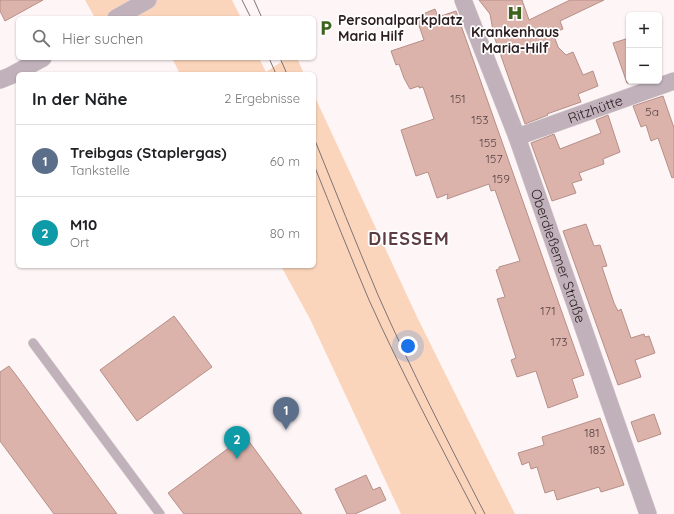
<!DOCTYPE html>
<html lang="de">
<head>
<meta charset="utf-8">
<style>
	body { margin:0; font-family:Quicksand,sans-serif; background:#f6f6f6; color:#202124 }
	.controls { position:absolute; right:12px; top:12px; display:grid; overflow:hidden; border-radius:6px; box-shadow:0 1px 3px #0004 }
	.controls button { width:36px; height:36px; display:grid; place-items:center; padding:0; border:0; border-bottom:1px solid #e0e0e0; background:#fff; color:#202124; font:20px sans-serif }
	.you { position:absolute; left:408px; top:346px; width:14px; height:14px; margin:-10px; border:3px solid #fff; border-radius:50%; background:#1a73e8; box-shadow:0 0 0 6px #1a73e833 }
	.badge { display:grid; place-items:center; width:26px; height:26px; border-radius:50%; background:#3e631c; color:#fff; font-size:13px; font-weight:700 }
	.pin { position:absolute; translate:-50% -33px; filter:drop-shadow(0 1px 2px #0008) }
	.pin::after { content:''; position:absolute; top:21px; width:14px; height:12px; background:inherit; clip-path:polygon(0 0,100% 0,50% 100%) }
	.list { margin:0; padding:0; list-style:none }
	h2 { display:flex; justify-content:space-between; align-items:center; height:52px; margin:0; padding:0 16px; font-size:17px }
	h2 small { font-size:13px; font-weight:400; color:#757577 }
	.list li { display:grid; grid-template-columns:26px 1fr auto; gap:12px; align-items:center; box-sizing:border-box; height:72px; padding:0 16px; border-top:1px solid #e0e0e0 }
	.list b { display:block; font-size:15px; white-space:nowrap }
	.list p { margin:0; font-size:13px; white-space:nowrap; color:#757577 }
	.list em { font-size:13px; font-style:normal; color:#757577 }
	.icon { flex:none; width:22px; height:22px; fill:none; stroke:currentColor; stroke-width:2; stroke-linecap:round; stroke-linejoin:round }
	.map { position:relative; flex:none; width:674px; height:514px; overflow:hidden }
	.search { position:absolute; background:#fff; box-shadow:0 1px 3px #0004; left:16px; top:16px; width:300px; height:44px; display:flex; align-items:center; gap:10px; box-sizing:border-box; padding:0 14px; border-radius:6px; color:#757577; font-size:15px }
	.panel { position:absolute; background:#fff; box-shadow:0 1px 3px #0004; left:16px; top:72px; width:300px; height:196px; border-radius:6px }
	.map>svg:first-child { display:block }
	.green { fill:#fbd5bb }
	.building { fill:#dcb3ab; stroke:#b68f88 }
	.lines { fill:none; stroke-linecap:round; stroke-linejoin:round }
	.lane-casing { stroke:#dcd2d4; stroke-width:10 }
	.street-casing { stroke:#dcd2d4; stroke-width:18 }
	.lane { stroke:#c0b1ba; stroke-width:9 }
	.street { stroke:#c0b1ba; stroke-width:17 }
	.tram { stroke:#7f7375; stroke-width:1 }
	.labels { text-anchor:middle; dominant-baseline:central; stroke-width:3.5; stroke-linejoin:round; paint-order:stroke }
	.number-label { font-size:12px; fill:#584243 }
	.poi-label { font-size:14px; font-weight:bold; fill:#2c1d20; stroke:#fff; text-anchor:start }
	.street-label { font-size:14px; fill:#2c1d20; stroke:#fff }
	.district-label { font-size:18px; font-weight:bold; letter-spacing:1px; fill:#5d3c43; stroke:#fff }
</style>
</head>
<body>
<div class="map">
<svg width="674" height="514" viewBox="0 0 674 514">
	<rect width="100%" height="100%" fill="#fef5f6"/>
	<!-- green -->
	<g class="green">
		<path d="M 85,0 L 232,0 L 241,18 L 95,18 Z"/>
		<path d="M 172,58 L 259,58 L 266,72 L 287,58 L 297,58 L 304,74 L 180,74 Z"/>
		<path d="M 314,95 L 418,319 L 515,514 L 401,514 L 310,319 L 281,266 L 314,266 Z"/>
	</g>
	<!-- building -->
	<g class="building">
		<path d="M 0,0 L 43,0 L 5,21 L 0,11 Z"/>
		<path d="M 479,0 L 522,0 L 529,20 L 570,0 L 604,0 L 560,21 L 563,29 L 553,33 L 558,47 L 566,55 L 573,52 L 583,75 L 593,71 L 598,86 L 578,94 L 581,102 L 547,114 L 548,115 L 525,124 L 494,36 L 490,14 Z"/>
		<path d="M 435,9 L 438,17 L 456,11 L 584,375 L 572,379 L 578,397 L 548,408 L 536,371 L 517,377 L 511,360 L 516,358 L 497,299 L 505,297 L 496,270 L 499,269 L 499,267 L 520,261 L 495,190 L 491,191 L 489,184 L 447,199 L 448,194 L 437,198 L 428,172 L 416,176 L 401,130 L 434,119 L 423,87 L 419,88 L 419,86 L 410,89 L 404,78 L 399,64 L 396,65 L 391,51 L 424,40 L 416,17 Z"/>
		<path d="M 629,38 L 629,83 L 627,83 L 613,43 Z"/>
		<path d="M 663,96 L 674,128 L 674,177 L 672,178 L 658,138 L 651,141 L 646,125 L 641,127 L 633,106 Z"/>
		<path d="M 608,115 L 620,152 L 603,159 L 604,164 L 579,173 L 582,180 L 572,183 L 576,193 L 552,201 L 531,143 L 554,134 L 560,149 L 601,133 L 596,120 Z"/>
		<path d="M 586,224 L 594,246 L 600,245 L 607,266 L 602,267 L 614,303 L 618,311 L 621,309 L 631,338 L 644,334 L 645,337 L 649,336 L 655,353 L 635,360 L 641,377 L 618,385 L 563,231 Z"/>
		<path d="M 174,316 L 212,367 L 137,421 L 100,370 Z"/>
		<path d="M 9,366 L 16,375 L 117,514 L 54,514 L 0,441 L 0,372 Z"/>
		<path d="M 654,414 L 661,434 L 638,442 L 631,422 Z"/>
		<path d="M 600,418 L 624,485 L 601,492 L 599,487 L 557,500 L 554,490 L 545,493 L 537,467 L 531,469 L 529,462 L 522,465 L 518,453 L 544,445 L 542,437 Z"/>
		<path d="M 245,436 L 302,514 L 184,514 L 168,493 Z"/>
		<path d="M 366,475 L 373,490 L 380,487 L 386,500 L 355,514 L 347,514 L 335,489 Z"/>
	</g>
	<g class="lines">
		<defs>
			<path id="lane" d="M 33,343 L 160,514"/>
			<g id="street">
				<path id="s1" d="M 463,0 L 517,137 L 648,514"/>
				<path d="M 116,18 L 148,0"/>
				<path d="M 0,80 L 10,76 L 43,58"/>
				<path id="s2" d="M 517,137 L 674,81"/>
			</g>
		</defs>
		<!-- lane casing -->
		<use href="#lane" class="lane-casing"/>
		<!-- street casing -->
		<use href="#street" class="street-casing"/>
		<!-- lane -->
		<use href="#lane" class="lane"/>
		<!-- street -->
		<use href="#street" class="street"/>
		<!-- tram -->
		<g class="tram">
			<path d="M 242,0 L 251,18"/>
			<path d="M 254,0 L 262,18"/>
			<path d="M 269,58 L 276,74"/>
			<path d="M 280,58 L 287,74"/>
			<path d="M 314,138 C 335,190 356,243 378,295 C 411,370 448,442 485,514"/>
			<path d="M 314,165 C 332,210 350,255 369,300 C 402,373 439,443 476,514"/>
		</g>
	</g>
	<!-- icons -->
	<defs>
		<symbol id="hospital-bare" viewBox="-9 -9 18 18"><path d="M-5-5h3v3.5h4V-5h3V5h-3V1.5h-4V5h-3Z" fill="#3e631c" stroke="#fff" stroke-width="2.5" paint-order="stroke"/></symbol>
		<symbol id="parking-bare" viewBox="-9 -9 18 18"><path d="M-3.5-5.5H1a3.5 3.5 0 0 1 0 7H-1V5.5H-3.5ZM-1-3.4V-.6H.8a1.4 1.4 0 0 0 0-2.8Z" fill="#3e631c" stroke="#fff" stroke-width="2.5" paint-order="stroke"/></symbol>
	</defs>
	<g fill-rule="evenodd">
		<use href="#hospital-bare" x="504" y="2" width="22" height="22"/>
		<use href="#parking-bare" x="315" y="17" width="22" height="22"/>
	</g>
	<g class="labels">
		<!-- number labels -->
		<g class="number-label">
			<text x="458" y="98">151</text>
			<text x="652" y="111">5a</text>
			<text x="480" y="119">153</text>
			<text x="488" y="142">155</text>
			<text x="494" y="158">157</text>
			<text x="501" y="178">159</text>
			<text x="548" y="310">171</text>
			<text x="559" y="341">173</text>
			<text x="592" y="432">181</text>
			<text x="597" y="449">183</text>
		</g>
		<!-- poi labels -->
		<g class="poi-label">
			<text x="338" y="20">Personalparkplatz<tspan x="338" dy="16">Maria Hilf</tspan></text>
			<text x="515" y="32" text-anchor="middle">Krankenhaus<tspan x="515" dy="16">Maria-Hilf</tspan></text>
		</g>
		<!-- street labels -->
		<g class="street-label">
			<text stroke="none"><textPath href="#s2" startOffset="83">Ritzhütte</textPath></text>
			<text stroke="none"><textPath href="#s1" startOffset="273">Oberdießemer Straße</textPath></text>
		</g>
		<!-- district labels -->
		<g class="district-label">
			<text x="409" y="238">DIESSEM</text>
		</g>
	</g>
</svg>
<div class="controls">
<button>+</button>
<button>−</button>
</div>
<div class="you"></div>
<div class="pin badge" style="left:286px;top:430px;background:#5c6f8a">1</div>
<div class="pin badge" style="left:237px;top:459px;background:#0f9aa8">2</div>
<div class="search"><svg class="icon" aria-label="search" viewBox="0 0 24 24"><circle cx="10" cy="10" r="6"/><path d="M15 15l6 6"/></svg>Hier suchen</div>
<section class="panel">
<h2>In der Nähe<small>2 Ergebnisse</small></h2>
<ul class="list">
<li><span class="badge" style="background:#5c6f8a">1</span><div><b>Treibgas (Staplergas)</b><p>Tankstelle</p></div><em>60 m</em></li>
<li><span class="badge" style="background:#0f9aa8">2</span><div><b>M10</b><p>Ort</p></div><em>80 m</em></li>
</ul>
</section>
</div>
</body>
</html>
